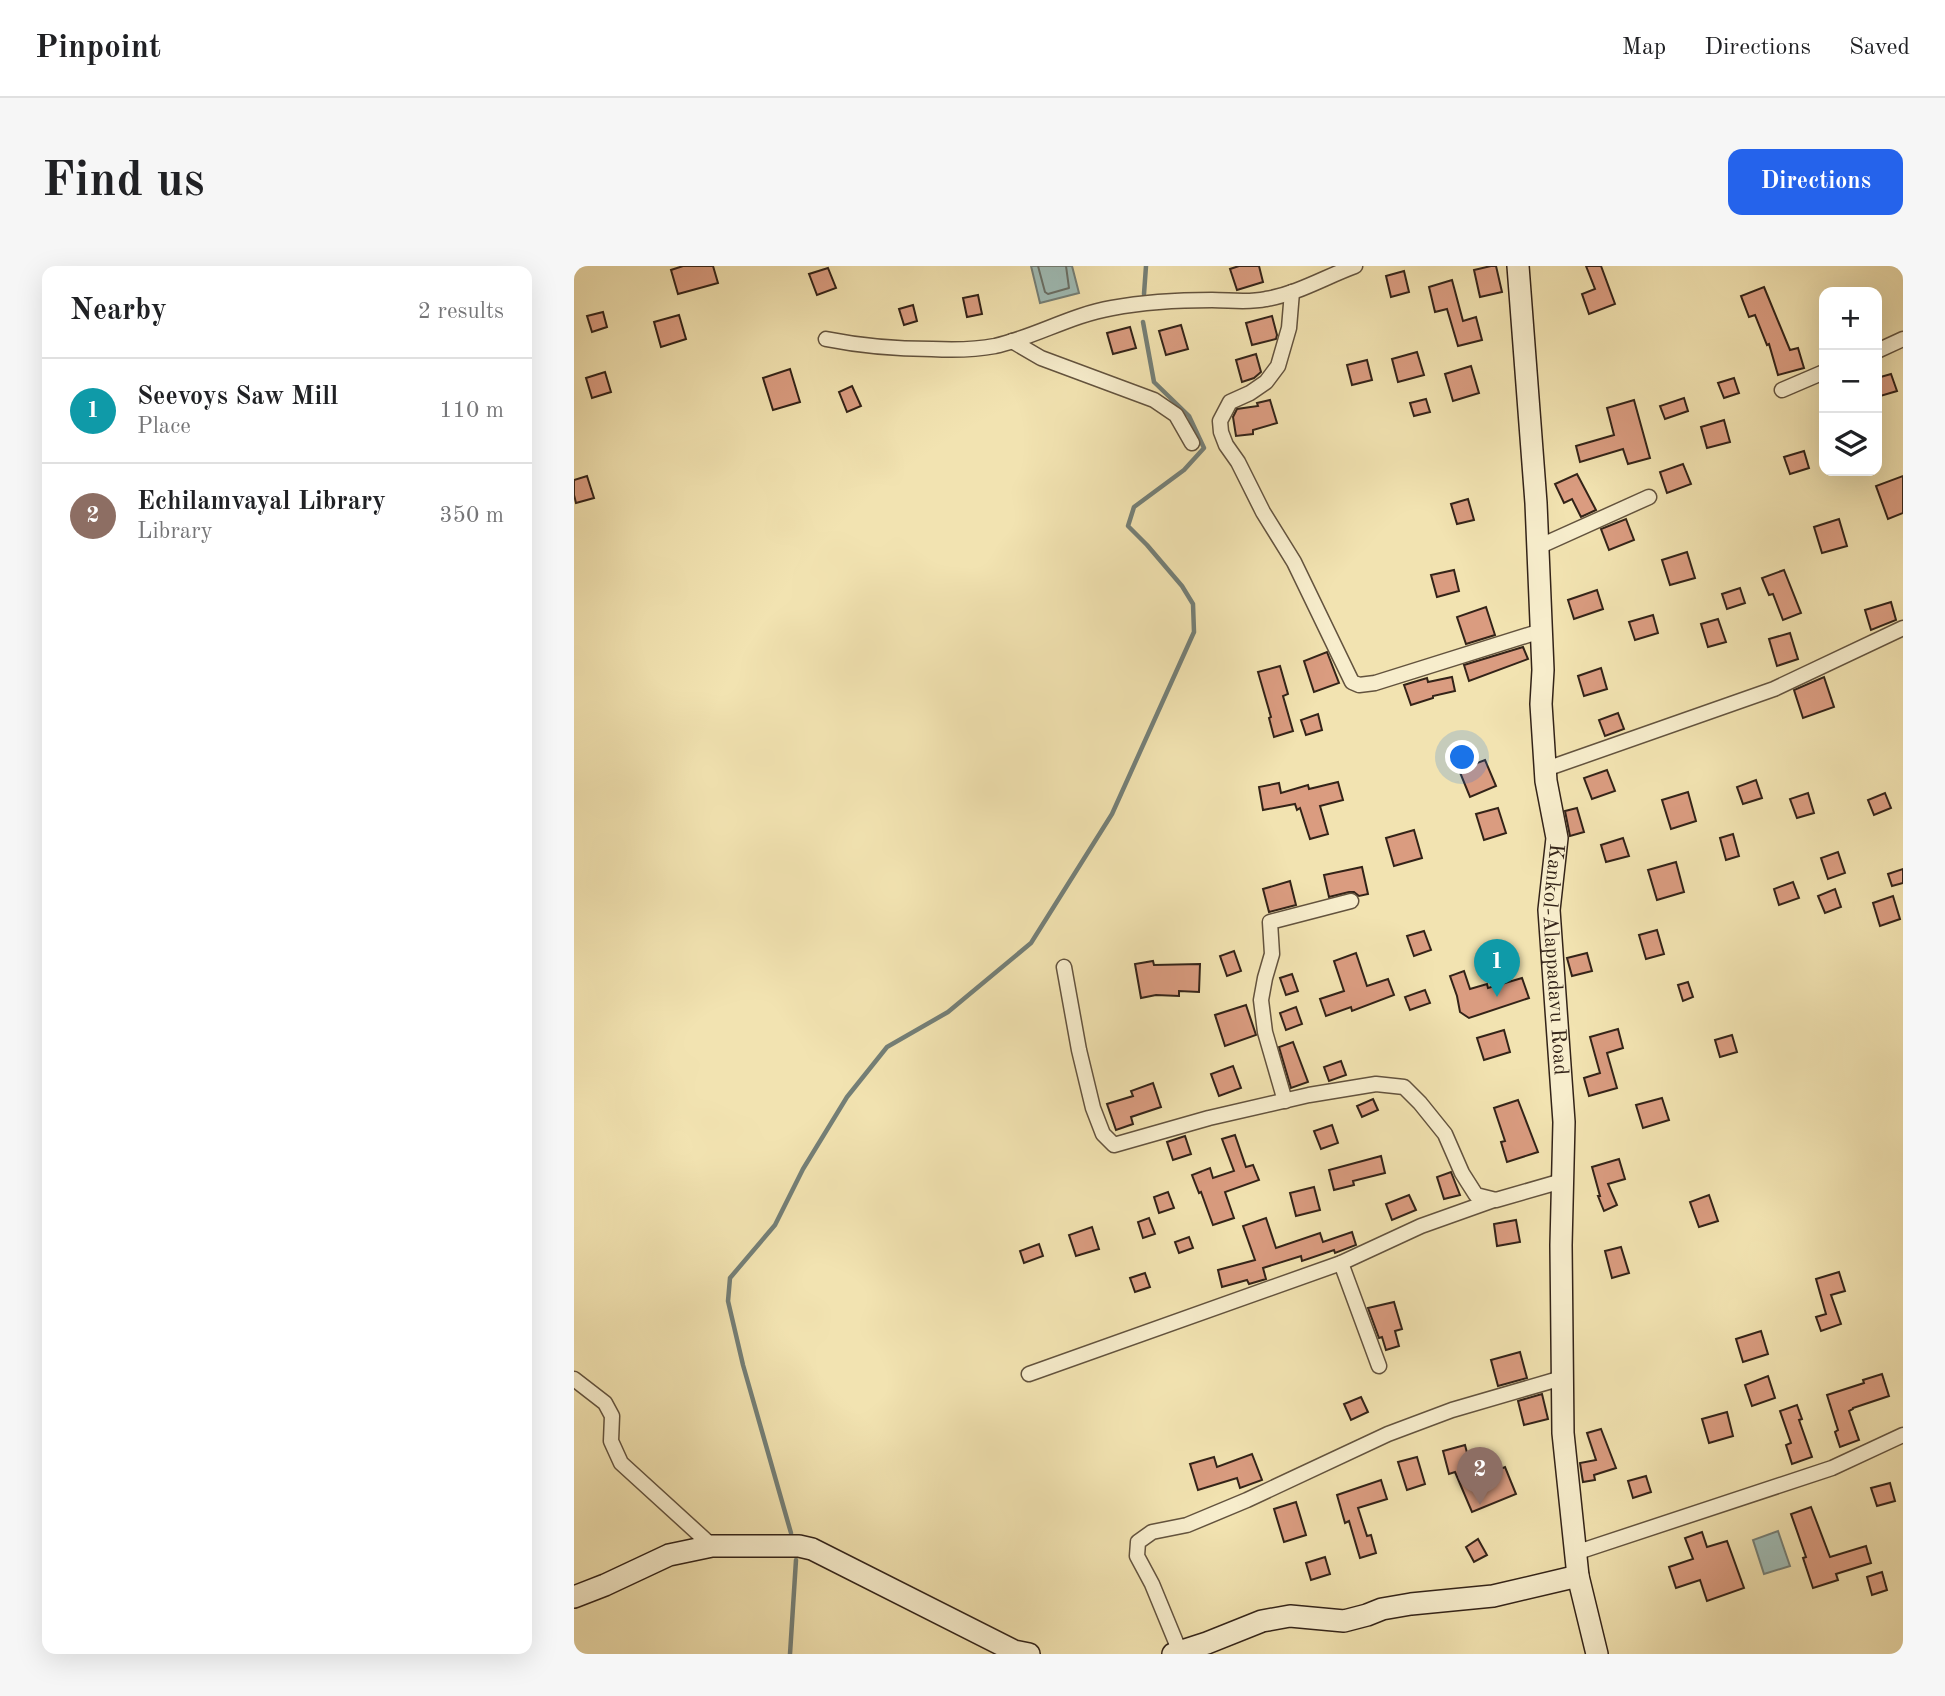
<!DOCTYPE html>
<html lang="en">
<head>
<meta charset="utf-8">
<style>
	body { margin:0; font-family:"Old Standard TT",serif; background:#f6f6f6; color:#202124 }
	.controls { position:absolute; right:21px; top:21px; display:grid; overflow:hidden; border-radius:14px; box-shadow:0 7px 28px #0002 }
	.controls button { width:63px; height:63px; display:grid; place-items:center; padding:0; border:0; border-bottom:2px solid #e0e0e0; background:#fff; color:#202124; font:35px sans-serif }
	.you { position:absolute; left:889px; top:492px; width:24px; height:24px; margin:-18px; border:5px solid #fff; border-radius:50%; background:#1a73e8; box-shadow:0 0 0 10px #1a73e833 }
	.badge { display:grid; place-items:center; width:46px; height:46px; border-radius:50%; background:#2563eb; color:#fff; font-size:23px; font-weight:700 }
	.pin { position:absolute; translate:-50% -58px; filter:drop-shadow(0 2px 4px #0008) }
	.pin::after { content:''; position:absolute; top:37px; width:24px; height:21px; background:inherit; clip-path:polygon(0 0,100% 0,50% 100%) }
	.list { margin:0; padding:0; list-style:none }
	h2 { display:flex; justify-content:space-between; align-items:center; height:91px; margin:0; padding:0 28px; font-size:30px }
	h2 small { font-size:23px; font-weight:400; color:#757577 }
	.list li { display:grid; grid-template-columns:46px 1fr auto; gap:21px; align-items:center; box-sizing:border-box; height:105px; padding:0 28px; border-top:2px solid #e0e0e0 }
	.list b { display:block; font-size:26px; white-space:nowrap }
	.list p { margin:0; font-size:23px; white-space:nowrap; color:#757577 }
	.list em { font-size:23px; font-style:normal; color:#757577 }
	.icon { flex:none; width:38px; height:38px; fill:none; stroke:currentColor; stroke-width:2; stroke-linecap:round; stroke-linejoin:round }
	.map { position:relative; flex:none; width:1329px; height:1388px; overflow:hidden; border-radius:14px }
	header { display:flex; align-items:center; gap:42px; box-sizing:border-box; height:98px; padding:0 35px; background:#fff; border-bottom:2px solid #e0e0e0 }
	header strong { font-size:33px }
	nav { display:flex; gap:38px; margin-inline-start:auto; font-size:24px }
	.intro { display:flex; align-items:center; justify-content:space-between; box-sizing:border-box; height:168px; padding:0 42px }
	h1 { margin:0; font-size:49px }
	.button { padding:18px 32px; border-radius:14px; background:#2563eb; color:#fff; font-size:24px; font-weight:700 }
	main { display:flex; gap:42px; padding:0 42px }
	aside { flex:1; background:#fff; border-radius:14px; box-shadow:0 7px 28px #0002 }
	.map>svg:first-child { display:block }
	.water { fill:#9fbcb6; stroke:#747f77; stroke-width:2 }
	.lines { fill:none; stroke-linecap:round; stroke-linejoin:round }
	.shore { stroke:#697067; stroke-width:2 }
	.stream { stroke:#747f77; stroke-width:4.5 }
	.building { fill:#da9c80; stroke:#332318; stroke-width:2 }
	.street-casing { stroke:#63533e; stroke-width:17 }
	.secondary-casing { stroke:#332318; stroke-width:24 }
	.street { stroke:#f7edcc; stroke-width:14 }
	.secondary { stroke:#f7edcc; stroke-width:21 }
	.labels { text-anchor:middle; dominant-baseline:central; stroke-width:7; stroke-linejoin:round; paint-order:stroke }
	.street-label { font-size:21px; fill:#332318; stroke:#f7edcc }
</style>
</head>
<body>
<header>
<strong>Pinpoint</strong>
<nav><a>Map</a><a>Directions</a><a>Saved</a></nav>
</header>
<div class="intro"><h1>Find us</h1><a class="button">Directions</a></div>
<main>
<aside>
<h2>Nearby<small>2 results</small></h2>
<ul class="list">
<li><span class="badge" style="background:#0f9aa8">1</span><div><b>Seevoys Saw Mill</b><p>Place</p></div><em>110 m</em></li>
<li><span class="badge" style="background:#8d6e63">2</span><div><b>Echilamvayal Library</b><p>Library</p></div><em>350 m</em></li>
</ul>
</aside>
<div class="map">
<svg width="1329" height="1388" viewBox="0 0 1329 1388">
	<rect width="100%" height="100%" fill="#f2e3b1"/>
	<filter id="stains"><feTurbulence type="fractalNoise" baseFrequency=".00286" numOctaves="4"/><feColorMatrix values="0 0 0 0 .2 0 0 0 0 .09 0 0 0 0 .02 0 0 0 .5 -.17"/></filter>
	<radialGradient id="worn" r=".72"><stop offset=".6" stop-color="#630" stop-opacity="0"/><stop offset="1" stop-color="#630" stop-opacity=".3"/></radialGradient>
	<!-- water -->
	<g class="water">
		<path d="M 457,0 L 498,0 L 505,27 L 466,37 Z"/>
		<path d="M 1204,1265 L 1216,1300 L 1190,1308 L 1179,1274 Z"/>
	</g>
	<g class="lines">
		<!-- shore -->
		<path class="shore" d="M 464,0 L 471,26 L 474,28 L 495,22 L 492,0"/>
		<!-- stream -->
		<g class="stream">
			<path d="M 570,28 L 572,0"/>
			<path d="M 217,1267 L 169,1099 L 154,1035 L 156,1012 L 201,959 L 229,903 L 273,831 L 313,781 L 374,746 L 457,677 L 538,548 L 620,366 L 619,338 L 608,320 L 573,279 L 554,260 L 560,241 L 610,204 L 630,182 L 615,150 L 580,116 L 569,56"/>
			<path d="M 216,1388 L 222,1294"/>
		</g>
	</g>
	<!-- building -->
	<g class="building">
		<path d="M 109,0 L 139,0 L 144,17 L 104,28 L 97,4 Z"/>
		<path d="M 665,0 L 685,0 L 689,16 L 663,24 L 656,3 Z"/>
		<path d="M 917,0 L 922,0 L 928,26 L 906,31 L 900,4 Z"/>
		<path d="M 1012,0 L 1027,0 L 1041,38 L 1015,48 L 1008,28 L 1021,23 Z"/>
		<path d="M 254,2 L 262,22 L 243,29 L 235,8 Z"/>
		<path d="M 830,5 L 835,26 L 817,31 L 812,10 Z"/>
		<path d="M 878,14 L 889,55 L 902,51 L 908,74 L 884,80 L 873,43 L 861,46 L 855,21 Z"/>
		<path d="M 1190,21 L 1216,84 L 1224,82 L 1230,102 L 1204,109 L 1195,78 L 1193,79 L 1181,49 L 1175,51 L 1167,30 Z"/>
		<path d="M 404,29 L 408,48 L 393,51 L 389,32 Z"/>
		<path d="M 339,39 L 343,55 L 330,59 L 325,43 Z"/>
		<path d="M 29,46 L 33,61 L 18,66 L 13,50 Z"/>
		<path d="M 105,49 L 112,73 L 87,81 L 80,56 Z"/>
		<path d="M 698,50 L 703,69 L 702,73 L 678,79 L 672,57 Z"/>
		<path d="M 607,59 L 614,83 L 592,89 L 585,65 Z"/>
		<path d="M 556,61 L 562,82 L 539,88 L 533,67 Z"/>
		<path d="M 843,86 L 850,109 L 824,116 L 818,93 Z"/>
		<path d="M 682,88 L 687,106 L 680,112 L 668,116 L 662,94 Z"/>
		<path d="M 793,94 L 798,114 L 778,119 L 773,99 Z"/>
		<path d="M 897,100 L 905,127 L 879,135 L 871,108 Z"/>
		<path d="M 216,103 L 226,136 L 199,144 L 189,112 Z"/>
		<path d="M 31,106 L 37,126 L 18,132 L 12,112 Z"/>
		<path d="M 1317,108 L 1323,125 L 1303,131 L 1303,112 Z"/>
		<path d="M 1160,112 L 1165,127 L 1150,132 L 1144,117 Z"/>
		<path d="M 278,120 L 287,140 L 273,146 L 265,126 Z"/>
		<path d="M 1110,132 L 1114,145 L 1091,153 L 1086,140 Z"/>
		<path d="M 852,133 L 856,146 L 840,150 L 836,137 Z"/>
		<path d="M 696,134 L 703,157 L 679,164 L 679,168 L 662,170 L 659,151 L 663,143 L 684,140 L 683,137 Z"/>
		<path d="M 1060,134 L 1076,192 L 1054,198 L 1049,183 L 1006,196 L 1002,180 L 1040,169 L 1033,142 Z"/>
		<path d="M 1150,154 L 1156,176 L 1133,182 L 1127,161 Z"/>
		<path d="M 1230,185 L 1235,202 L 1216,208 L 1210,191 Z"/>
		<path d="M 1109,198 L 1117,218 L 1093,227 L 1086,206 Z"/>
		<path d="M 1003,208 L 1022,244 L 1007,251 L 998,233 L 990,237 L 981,218 Z"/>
		<path d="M 13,210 L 20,232 L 2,237 L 0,229 L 0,214 Z"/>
		<path d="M 1329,210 L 1329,247 L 1314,253 L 1302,220 Z"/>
		<path d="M 894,233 L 900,254 L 883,258 L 877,238 Z"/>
		<path d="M 1052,253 L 1060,274 L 1035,284 L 1027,263 Z"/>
		<path d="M 1265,253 L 1273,280 L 1248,287 L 1240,261 Z"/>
		<path d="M 1113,286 L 1121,312 L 1096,319 L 1088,294 Z"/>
		<path d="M 880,304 L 885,325 L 863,331 L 857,309 Z"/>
		<path d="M 1210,304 L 1227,347 L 1209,354 L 1199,328 L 1195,329 L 1188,312 Z"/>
		<path d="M 1166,322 L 1171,337 L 1153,343 L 1148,328 Z"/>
		<path d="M 1023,324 L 1029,343 L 1000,353 L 994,334 Z"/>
		<path d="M 1317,336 L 1322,354 L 1297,364 L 1291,344 Z"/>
		<path d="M 912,341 L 921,369 L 892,378 L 883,351 Z"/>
		<path d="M 1079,349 L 1084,367 L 1061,374 L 1055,356 Z"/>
		<path d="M 1144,353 L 1152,376 L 1134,381 L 1127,358 Z"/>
		<path d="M 1216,367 L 1224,393 L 1203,400 L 1195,373 Z"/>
		<path d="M 949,381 L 954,393 L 895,415 L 890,399 Z"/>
		<path d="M 753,386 L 765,417 L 740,426 L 730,395 Z"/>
		<path d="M 706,400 L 714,428 L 709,430 L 719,465 L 700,471 L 695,452 L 697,451 L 684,406 Z"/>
		<path d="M 1027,402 L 1033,423 L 1010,430 L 1004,410 Z"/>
		<path d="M 878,411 L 881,425 L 859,430 L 859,432 L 837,439 L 830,419 L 853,412 L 854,416 Z"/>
		<path d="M 1250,411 L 1260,441 L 1229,452 L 1220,424 Z"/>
		<path d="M 1044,447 L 1050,463 L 1031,470 L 1025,454 Z"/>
		<path d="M 744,448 L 748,464 L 732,469 L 727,454 Z"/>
		<path d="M 911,494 L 922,520 L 896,531 L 885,504 Z"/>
		<path d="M 1033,504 L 1041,525 L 1018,533 L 1010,512 Z"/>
		<path d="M 1182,514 L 1188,532 L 1169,538 L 1163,521 Z"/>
		<path d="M 764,516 L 769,534 L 746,540 L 754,568 L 736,573 L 726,542 L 723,544 L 721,538 L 689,544 L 685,521 L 705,517 L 707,527 L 734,519 L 735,523 Z"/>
		<path d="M 1114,526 L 1122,555 L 1097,563 L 1088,534 Z"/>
		<path d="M 1234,527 L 1240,547 L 1223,552 L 1216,533 Z"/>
		<path d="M 1311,527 L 1317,542 L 1300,549 L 1294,534 Z"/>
		<path d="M 924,542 L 932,567 L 910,574 L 902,548 Z"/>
		<path d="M 1003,542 L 1010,566 L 996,570 L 991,545 Z"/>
		<path d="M 840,564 L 848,592 L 820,600 L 812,572 Z"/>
		<path d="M 1159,568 L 1165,590 L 1152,594 L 1146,572 Z"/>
		<path d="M 1049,572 L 1055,590 L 1032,596 L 1027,579 Z"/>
		<path d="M 1264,586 L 1271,607 L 1254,613 L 1247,592 Z"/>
		<path d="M 1102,596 L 1110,626 L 1083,634 L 1074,604 Z"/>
		<path d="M 788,601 L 794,628 L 785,630 L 780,626 L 775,626 L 755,631 L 750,609 Z"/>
		<path d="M 1329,603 L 1329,617 L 1318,620 L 1314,608 Z"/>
		<path d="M 716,615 L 722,639 L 695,646 L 689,623 Z"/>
		<path d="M 1219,616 L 1225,632 L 1205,639 L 1200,623 Z"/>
		<path d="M 1261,623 L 1267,641 L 1251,647 L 1244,630 Z"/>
		<path d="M 1319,630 L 1326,653 L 1306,660 L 1299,637 Z"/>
		<path d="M 1083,664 L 1090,688 L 1072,693 L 1065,669 Z"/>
		<path d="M 850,665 L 857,684 L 840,690 L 833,670 Z"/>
		<path d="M 660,685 L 667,705 L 653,710 L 646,690 Z"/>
		<path d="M 782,687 L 793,720 L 814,713 L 820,729 L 778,745 L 777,741 L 752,750 L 746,733 L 770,725 L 760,695 Z"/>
		<path d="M 1013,687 L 1018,705 L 998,710 L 993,692 Z"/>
		<path d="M 579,695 L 580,699 L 626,698 L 625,726 L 605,725 L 605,730 L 582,729 L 567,732 L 561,698 Z"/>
		<path d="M 890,705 L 896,723 L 913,718 L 914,722 L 948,712 L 955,732 L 895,752 L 886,746 L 883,730 L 876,710 Z"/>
		<path d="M 718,708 L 724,725 L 712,729 L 706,712 Z"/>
		<path d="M 1114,716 L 1119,731 L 1109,735 L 1104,719 Z"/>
		<path d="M 851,724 L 856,737 L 836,744 L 831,731 Z"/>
		<path d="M 672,739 L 682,769 L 651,780 L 641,749 Z"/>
		<path d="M 722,741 L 728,758 L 712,764 L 706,747 Z"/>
		<path d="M 1044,763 L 1049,782 L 1033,787 L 1043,822 L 1015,830 L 1010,812 L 1026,807 L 1016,771 Z"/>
		<path d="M 930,764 L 936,786 L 910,794 L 903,772 Z"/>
		<path d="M 1158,769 L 1163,786 L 1146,791 L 1141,774 Z"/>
		<path d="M 719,776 L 734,816 L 717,822 L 705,781 Z"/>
		<path d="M 767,795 L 772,809 L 755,815 L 750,801 Z"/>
		<path d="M 659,800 L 667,822 L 645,830 L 637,808 Z"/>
		<path d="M 579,817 L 587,841 L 557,851 L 559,858 L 542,864 L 533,838 L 559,830 L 557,825 Z"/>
		<path d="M 1088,832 L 1095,854 L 1069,862 L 1062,839 Z"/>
		<path d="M 799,833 L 804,844 L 788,851 L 783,840 Z"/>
		<path d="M 944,834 L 964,886 L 933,896 L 927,876 L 931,875 L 920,842 Z"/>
		<path d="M 758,859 L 764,877 L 747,883 L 740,865 Z"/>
		<path d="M 661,869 L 672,901 L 679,899 L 685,914 L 651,926 L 660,952 L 639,959 L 627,926 L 625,927 L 618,909 L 636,902 L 639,912 L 660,905 L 648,873 Z"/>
		<path d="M 611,870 L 617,888 L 599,894 L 593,876 Z"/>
		<path d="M 807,890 L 811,907 L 779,915 L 780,919 L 760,924 L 755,904 Z"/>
		<path d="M 1045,893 L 1051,913 L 1034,918 L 1043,939 L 1030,945 L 1024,930 L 1026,930 L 1018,901 Z"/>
		<path d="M 877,906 L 886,929 L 870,933 L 863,911 Z"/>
		<path d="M 740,921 L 746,944 L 722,950 L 716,927 Z"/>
		<path d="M 594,926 L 600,942 L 585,947 L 580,931 Z"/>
		<path d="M 835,929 L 842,944 L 818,954 L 812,938 Z"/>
		<path d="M 1135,929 L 1144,955 L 1125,961 L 1116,936 Z"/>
		<path d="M 575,952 L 581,968 L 569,972 L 564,956 Z"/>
		<path d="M 692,952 L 702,982 L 746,967 L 749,976 L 778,966 L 782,979 L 761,987 L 760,984 L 728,995 L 727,990 L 689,1002 L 692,1013 L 675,1018 L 673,1014 L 648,1021 L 644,1004 L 681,994 L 669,960 Z"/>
		<path d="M 942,954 L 946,976 L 923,980 L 920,958 Z"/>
		<path d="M 518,961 L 525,983 L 502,990 L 495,969 Z"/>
		<path d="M 615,971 L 619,982 L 605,987 L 601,976 Z"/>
		<path d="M 465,978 L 469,990 L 450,997 L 446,985 Z"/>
		<path d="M 1047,981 L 1055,1007 L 1038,1012 L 1031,985 Z"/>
		<path d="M 1265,1006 L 1271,1025 L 1257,1029 L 1267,1058 L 1247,1065 L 1242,1051 L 1252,1048 L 1242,1013 Z"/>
		<path d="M 571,1007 L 576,1021 L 561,1026 L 556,1012 Z"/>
		<path d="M 820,1036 L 828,1063 L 821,1065 L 825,1080 L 812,1084 L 808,1071 L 805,1072 L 794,1042 Z"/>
		<path d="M 1187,1065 L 1194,1088 L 1169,1096 L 1162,1073 Z"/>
		<path d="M 946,1086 L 953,1112 L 924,1120 L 917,1094 Z"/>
		<path d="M 1308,1108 L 1315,1130 L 1279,1142 L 1279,1143 L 1275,1145 L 1285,1174 L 1266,1181 L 1261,1166 L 1264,1164 L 1253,1129 L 1290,1117 L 1289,1114 Z"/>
		<path d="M 1194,1110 L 1201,1132 L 1178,1140 L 1171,1119 Z"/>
		<path d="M 968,1128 L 974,1153 L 950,1159 L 944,1135 Z"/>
		<path d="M 787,1131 L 794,1146 L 777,1154 L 770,1138 Z"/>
		<path d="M 1223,1139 L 1228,1153 L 1225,1154 L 1238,1191 L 1218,1198 L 1212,1179 L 1217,1177 L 1206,1145 Z"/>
		<path d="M 1153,1146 L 1159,1170 L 1135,1177 L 1128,1153 Z"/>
		<path d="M 1027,1163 L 1042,1202 L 1020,1209 L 1021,1214 L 1009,1216 L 1006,1197 L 1022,1194 L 1013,1167 Z"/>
		<path d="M 891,1179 L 900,1214 L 931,1201 L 942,1228 L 898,1246 L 881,1206 L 875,1208 L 869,1185 Z"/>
		<path d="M 678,1188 L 688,1214 L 666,1222 L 663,1212 L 624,1224 L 616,1198 L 640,1191 L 643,1201 Z"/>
		<path d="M 843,1191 L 851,1218 L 833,1224 L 824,1196 Z"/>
		<path d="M 1072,1210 L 1077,1226 L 1059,1232 L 1054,1215 Z"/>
		<path d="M 807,1214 L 813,1233 L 784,1242 L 793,1270 L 797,1269 L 802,1287 L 786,1292 L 775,1255 L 771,1257 L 763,1229 Z"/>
		<path d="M 1316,1217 L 1321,1235 L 1303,1240 L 1297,1222 Z"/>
		<path d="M 722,1236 L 732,1269 L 710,1276 L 700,1243 Z"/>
		<path d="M 1237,1241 L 1256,1291 L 1292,1280 L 1297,1297 L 1262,1308 L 1264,1314 L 1239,1322 L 1229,1292 L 1232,1291 L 1217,1248 Z"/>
		<path d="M 1128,1266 L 1133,1281 L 1153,1275 L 1170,1322 L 1133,1335 L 1126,1314 L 1102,1322 L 1095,1301 L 1119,1293 L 1111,1272 Z"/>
		<path d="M 904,1273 L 913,1289 L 900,1296 L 892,1281 Z"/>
		<path d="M 751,1291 L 756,1308 L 737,1314 L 732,1297 Z"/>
		<path d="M 1308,1306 L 1313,1324 L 1298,1329 L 1293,1311 Z"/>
	</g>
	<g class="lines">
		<defs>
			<g id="street">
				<path d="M 718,26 L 715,62 L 704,100 L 692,116 L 676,127 L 656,136 L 646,155 L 647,166 L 652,179 L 664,196 L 689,246 L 720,296 L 778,416 L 785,419 L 801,417 L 967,365"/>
				<path d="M 252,73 C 287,80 322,83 358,83 C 379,84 400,84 421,80 C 461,71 497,49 538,42 C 570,36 605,34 638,34 C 656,34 674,37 692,33 C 723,28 751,11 781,0"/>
				<path d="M 438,75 L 467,92 L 580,134 L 602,149 L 618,177"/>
				<path d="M 1303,85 L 1329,73"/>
				<path d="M 1208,124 L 1250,106"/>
				<path d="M 964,281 L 1075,231"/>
				<path d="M 972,503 L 1200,423 L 1329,362"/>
				<path d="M 490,701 L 505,784 L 519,842 L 529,868 L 540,879 L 635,852 L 735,829 L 802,818 L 830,821 L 846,837 L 871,868 L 888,907 L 902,929 L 922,934 L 988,915"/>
				<path d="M 711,835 L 691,766 L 687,734 L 691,712 L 698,688 L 696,656 L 777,635"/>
				<path d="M 767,997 L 805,1100"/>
				<path d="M 455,1108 L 767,997 L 847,960 L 920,934"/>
				<path d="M 0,1113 L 31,1137 L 38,1150 L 37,1175 L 47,1197 L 138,1280"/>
				<path d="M 1001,1287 L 1258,1202 L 1329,1169"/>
				<path d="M 606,1386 L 578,1318 L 563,1290 L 564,1276 L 578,1266 L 613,1259 L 673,1234 L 814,1168 L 878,1144 L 988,1112"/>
			</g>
			<g id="secondary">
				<path id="s1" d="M 944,0 L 962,237 L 969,404 L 967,438 L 972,515 L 983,572 L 975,644 L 990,856 L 987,979 L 989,1167 L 1004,1310 L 1023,1388"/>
				<path d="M 0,1331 L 31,1319 L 95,1289 L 138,1280 L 225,1280 L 238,1283 L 440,1385 L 455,1388"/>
				<path d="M 599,1388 L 633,1377 L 688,1355 L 716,1350 L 770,1355 L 793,1349 L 808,1343 L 837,1338 L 919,1330 L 1004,1310"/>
			</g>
		</defs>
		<!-- street casing -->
		<use href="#street" class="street-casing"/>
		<!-- secondary casing -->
		<use href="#secondary" class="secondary-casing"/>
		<!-- street -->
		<use href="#street" class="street"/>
		<!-- secondary -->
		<use href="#secondary" class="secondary"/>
	</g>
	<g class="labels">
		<!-- street labels -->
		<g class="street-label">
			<text stroke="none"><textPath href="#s1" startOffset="696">Kankol-Alappadavu Road</textPath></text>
		</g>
	</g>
	<rect width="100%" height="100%" filter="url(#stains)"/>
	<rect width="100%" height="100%" fill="url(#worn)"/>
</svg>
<div class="controls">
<button>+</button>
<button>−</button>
<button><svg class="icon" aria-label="layers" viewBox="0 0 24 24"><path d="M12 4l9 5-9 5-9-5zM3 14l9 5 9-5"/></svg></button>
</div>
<div class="you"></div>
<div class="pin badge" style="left:923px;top:731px;background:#0f9aa8">1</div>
<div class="pin badge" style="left:906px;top:1239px;background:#8d6e63">2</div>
</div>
</main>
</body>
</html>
